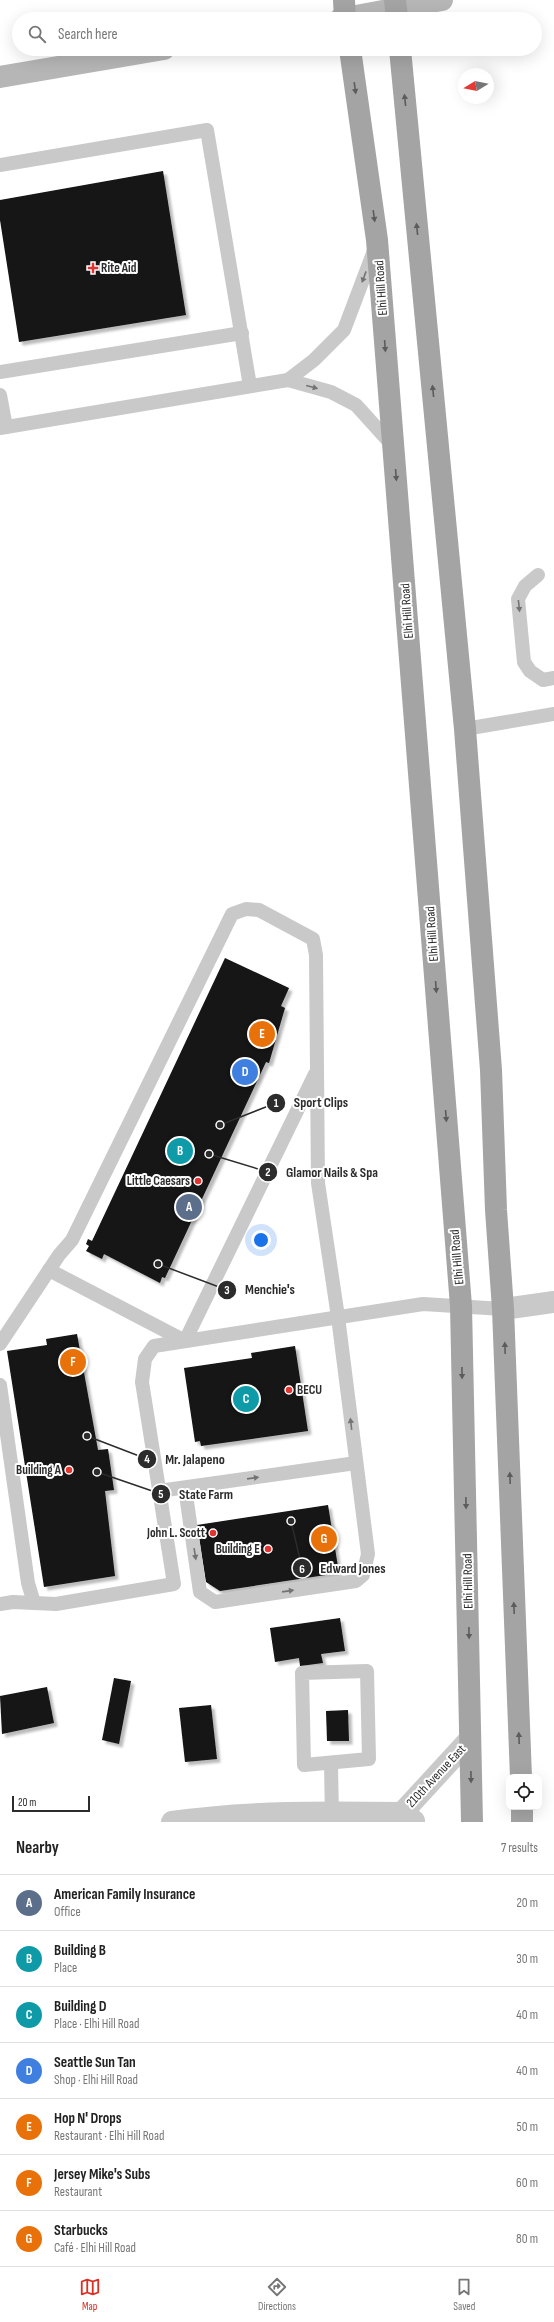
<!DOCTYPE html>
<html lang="en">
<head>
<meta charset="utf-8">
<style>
	body { margin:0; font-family:"Sofia Sans Condensed",sans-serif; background:#f6f6f6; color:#222 }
	.controls { position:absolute; right:12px; bottom:12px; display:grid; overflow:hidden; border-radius:8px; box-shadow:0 4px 16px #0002 }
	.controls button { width:36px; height:36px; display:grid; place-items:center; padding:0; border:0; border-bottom:1px solid #e0e0e0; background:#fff; color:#222; font:20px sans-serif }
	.compass { position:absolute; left:458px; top:68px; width:36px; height:36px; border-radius:50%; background:#fff; box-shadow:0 4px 16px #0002; rotate:260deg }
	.scale { position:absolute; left:12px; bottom:10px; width:78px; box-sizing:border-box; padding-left:4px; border:2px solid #2c2c2c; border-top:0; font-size:11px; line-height:14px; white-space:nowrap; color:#2c2c2c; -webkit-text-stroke:3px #fff; paint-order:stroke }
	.you { position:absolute; left:261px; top:1240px; width:14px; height:14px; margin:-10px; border:3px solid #fff; border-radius:50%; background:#1a73e8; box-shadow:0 0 0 6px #1a73e833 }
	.badge { display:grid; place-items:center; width:26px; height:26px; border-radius:50%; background:#d93025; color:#fff; font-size:13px; font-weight:700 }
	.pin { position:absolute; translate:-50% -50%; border:2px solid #fff; box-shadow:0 1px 4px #0006 }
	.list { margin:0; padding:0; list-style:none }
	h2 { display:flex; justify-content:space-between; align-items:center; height:52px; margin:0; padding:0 16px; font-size:17px }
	h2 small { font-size:13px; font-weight:400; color:#767676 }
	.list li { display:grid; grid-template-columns:26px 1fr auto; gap:12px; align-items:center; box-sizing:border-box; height:56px; padding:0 16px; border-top:1px solid #e0e0e0 }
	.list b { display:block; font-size:15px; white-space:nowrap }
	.list p { margin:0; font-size:13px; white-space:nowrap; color:#767676 }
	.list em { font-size:13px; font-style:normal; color:#767676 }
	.icon { flex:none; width:22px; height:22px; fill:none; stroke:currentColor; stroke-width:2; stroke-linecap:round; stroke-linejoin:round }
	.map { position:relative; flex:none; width:554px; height:1822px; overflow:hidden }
	.search { position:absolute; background:#fff; box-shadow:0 4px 16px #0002; left:12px; right:12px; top:12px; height:44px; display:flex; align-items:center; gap:10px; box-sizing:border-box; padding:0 14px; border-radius:22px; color:#767676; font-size:15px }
	.sheet { height:444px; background:#fff }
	nav { display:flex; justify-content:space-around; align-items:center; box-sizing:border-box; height:56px; border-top:1px solid #e0e0e0; background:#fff; font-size:11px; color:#767676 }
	nav a { display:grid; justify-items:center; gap:2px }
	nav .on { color:#d93025 }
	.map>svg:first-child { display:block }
	.building { fill:#131313; filter:url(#shadow) }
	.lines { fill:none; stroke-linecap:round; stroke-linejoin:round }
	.lane { stroke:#c9c9c9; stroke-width:14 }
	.street { stroke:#c9c9c9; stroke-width:22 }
	.secondary { stroke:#b6b6b6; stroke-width:22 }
	.primary { stroke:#a4a4a4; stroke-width:22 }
	.oneway { fill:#5c5c5c }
	.oneway2 { fill:#737373 }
	.poi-dot { fill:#e13330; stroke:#fff; stroke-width:1.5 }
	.labels { text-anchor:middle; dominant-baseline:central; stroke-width:4; stroke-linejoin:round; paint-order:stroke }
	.poi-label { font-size:13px; font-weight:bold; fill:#2c2c2c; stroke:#fff; text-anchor:end }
	.street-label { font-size:13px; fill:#2c2c2c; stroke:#fff }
	.leader { fill:none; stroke:#2c2c2c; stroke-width:1.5 }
	.callout-dot { fill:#2c2c2c; stroke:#fff; stroke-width:1.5 }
	.mark-label { font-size:12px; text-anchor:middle; font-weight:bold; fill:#fff }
	.callout-label { font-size:14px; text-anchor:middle; font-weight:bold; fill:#2c2c2c; stroke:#fff; stroke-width:4; stroke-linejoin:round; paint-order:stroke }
</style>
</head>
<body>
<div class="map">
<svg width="554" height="1822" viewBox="0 0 554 1822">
	<defs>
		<filter id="shadow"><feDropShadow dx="3.5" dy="3.5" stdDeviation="1" flood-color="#0004"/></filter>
	</defs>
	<rect width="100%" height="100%" fill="#fff"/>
	<!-- building -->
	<g class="building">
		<path d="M 163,171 L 186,315 L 19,342 L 0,220 L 0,200 Z"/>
		<path d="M 225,958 L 289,988 L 281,1006 L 285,1008 L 269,1063 L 266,1062 L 165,1278 L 162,1277 L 160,1283 L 104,1254 L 102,1259 L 86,1251 L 89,1246 L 86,1244 L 88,1239 L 92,1241 Z"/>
		<path d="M 77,1334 L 98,1450 L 108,1449 L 114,1490 L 105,1491 L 115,1576 L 44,1587 L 7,1351 L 47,1345 L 46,1339 Z"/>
		<path d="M 295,1346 L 308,1431 L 201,1446 L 200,1441 L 195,1442 L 184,1368 L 252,1358 L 251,1353 Z"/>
		<path d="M 328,1505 L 339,1573 L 220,1591 L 206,1582 L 197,1525 Z"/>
		<path d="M 340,1618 L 345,1651 L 321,1654 L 323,1663 L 300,1666 L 299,1658 L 275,1662 L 270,1628 Z"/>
		<path d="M 114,1678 L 131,1681 L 119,1744 L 102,1740 Z"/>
		<path d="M 47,1687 L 54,1723 L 2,1734 L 0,1696 Z"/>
		<path d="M 211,1705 L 217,1759 L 185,1762 L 179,1708 Z"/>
		<path d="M 348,1710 L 349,1741 L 327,1741 L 326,1711 Z"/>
	</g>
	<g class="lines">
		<!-- lane -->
		<g class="lane">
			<path d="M 0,165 L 207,130 L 250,386"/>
			<path d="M 375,248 L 344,330 L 314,360 L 288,380 L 331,392 L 356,405 L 394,447"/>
			<path d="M 0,372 L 242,333"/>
			<path d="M 0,395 L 6,427"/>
			<path d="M 0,428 L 288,380"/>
			<path d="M 538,575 L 525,586 L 518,599 L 524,662 L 530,671 L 543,680 L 554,678"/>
			<path d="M 465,729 L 554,714"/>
			<path d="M 49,1270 L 185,1341 L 315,1074"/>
			<path d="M 0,1344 L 59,1255 L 72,1240 L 232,914 L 246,909 L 259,910 L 313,939 L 316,955 L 318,1183 L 338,1317 L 368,1554 L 363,1575 L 356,1581 L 215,1602 L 200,1592 L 185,1488"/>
			<path d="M 0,1385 L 28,1583 L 34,1603"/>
			<path d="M 159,1491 L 356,1463"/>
			<path d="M 0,1604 L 13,1602 L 56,1604 L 174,1584 L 142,1382 L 145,1359 L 154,1346 L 423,1304 L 503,1309"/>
			<path d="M 367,1671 L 369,1759 L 304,1765 L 302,1673 Z"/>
			<path d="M 331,1763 L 332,1820"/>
		</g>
		<!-- street -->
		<g class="street">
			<path d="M 503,1309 L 554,1302"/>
			<path d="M 414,1821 L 402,1813 L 470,1739"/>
			<path d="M 172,1822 C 248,1811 325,1812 402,1813"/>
		</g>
		<!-- secondary -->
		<g class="secondary">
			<path d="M 340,19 L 442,0"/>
			<path d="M 0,77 L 164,49"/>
		</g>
		<!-- primary -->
		<g class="primary">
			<path d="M 344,0 L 345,19"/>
			<path d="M 395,0 L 397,19"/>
			<path d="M 350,49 L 377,240 L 461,1306 L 472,1822"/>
			<path d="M 400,49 L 465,729 L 491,1070 L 496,1210 L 503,1309 L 521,1777"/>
			<path d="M 522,1807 L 522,1822"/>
		</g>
	</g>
	<!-- one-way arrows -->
	<defs><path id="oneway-solid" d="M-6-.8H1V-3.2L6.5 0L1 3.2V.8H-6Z"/></defs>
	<g class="oneway">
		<use href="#oneway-solid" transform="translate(355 88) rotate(82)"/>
		<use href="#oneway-solid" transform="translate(405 100) rotate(-96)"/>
		<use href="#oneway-solid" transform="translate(374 216) rotate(82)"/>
		<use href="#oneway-solid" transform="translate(417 229) rotate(-96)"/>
		<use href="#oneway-solid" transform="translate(385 346) rotate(86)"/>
		<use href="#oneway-solid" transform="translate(433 391) rotate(-96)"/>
		<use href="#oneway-solid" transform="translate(396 475) rotate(86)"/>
		<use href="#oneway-solid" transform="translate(436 987) rotate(86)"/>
		<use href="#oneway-solid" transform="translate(446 1116) rotate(86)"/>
		<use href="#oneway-solid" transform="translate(505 1348) rotate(-92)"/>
		<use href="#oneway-solid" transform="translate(462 1373) rotate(89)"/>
		<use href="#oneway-solid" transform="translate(510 1478) rotate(-92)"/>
		<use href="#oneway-solid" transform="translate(466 1503) rotate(89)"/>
		<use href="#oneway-solid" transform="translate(514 1608) rotate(-92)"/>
		<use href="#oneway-solid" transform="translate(469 1633) rotate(89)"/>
		<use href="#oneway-solid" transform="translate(519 1738) rotate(-92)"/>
		<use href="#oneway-solid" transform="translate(471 1777) rotate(89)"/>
	</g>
	<g class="oneway2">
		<use href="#oneway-solid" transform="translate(364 277) rotate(110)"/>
		<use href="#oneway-solid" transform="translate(312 387) rotate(15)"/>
		<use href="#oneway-solid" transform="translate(519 606) rotate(84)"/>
		<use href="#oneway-solid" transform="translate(351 1424) rotate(-97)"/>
		<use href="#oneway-solid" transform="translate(253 1478) rotate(-8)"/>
		<use href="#oneway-solid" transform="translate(195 1554) rotate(81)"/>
		<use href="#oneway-solid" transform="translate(288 1591) rotate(-8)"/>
	</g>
	<!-- markers -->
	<g class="poi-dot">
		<path d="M91 262h4v4h4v4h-4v4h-4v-4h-4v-4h4z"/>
		<circle cx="198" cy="1181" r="4"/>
		<circle cx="289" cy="1390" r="4"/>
		<circle cx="69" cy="1470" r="4"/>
		<circle cx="213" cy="1533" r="4"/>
		<circle cx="268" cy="1549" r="4"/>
	</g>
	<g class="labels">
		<!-- poi labels -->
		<g class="poi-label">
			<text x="101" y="268" text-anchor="start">Rite Aid</text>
			<text x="190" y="1181">Little Caesars</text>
			<text x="297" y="1390" text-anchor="start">BECU</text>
			<text x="61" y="1470">Building A</text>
			<text x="205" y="1533">John L. Scott</text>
			<text x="260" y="1549">Building E</text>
		</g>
		<!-- street labels -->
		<g class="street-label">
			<text transform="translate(381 288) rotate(-94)">Elhi Hill Road</text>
			<text transform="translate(407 611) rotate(-94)">Elhi Hill Road</text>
			<text transform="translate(432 934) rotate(-94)">Elhi Hill Road</text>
			<text transform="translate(457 1257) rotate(-95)">Elhi Hill Road</text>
			<text transform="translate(468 1581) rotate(-91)">Elhi Hill Road</text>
			<text transform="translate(436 1776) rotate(-47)">210th Avenue East</text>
		</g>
	</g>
	<!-- callouts -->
	<path class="leader" d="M220 1125L276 1103M209 1154L268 1172M158 1264L227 1290M87 1436L147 1459M97 1472L161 1494M291 1521L302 1568"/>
	<g class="callout-dot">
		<circle cx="220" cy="1125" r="4"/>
		<circle cx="209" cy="1154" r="4"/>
		<circle cx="158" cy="1264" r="4"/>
		<circle cx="87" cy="1436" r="4"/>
		<circle cx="97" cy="1472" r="4"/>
		<circle cx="291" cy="1521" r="4"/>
		<circle cx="276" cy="1103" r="10"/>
		<circle cx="268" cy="1172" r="10"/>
		<circle cx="227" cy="1290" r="10"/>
		<circle cx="147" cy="1459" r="10"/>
		<circle cx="161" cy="1494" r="10"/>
		<circle cx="302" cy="1568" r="10"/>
	</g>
	<g class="mark-label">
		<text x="276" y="1107">1</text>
		<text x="268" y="1176">2</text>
		<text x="227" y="1294">3</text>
		<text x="147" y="1463">4</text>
		<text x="161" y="1498">5</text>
		<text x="302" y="1573">6</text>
	</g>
	<g class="callout-label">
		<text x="321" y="1107">Sport Clips</text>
		<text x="332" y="1177">Glamor Nails &amp; Spa</text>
		<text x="270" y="1294">Menchie's</text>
		<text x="195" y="1464">Mr. Jalapeno</text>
		<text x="206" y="1499">State Farm</text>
		<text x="353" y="1573">Edward Jones</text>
	</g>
</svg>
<div class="controls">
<button><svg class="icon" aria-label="locate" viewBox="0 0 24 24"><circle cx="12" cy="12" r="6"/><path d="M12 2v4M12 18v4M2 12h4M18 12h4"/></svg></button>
</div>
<svg class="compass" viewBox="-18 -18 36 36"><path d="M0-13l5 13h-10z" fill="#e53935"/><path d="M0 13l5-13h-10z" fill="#767676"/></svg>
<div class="scale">20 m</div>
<div class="you"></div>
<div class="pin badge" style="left:189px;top:1207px;background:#5c6f8a">A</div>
<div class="pin badge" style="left:180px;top:1151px;background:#0f9aa8">B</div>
<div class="pin badge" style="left:246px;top:1399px;background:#0f9aa8">C</div>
<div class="pin badge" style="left:245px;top:1072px;background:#3f7fe0">D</div>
<div class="pin badge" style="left:262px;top:1034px;background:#e8710a">E</div>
<div class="pin badge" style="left:73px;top:1362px;background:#e8710a">F</div>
<div class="pin badge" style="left:324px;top:1539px;background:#e8710a">G</div>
<div class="search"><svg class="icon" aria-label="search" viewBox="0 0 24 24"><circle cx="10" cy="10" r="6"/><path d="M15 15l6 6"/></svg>Search here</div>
</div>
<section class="sheet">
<h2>Nearby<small>7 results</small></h2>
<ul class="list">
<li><span class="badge" style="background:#5c6f8a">A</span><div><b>American Family Insurance</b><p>Office</p></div><em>20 m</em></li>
<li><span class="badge" style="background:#0f9aa8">B</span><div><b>Building B</b><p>Place</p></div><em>30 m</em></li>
<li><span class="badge" style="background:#0f9aa8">C</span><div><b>Building D</b><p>Place · Elhi Hill Road</p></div><em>40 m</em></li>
<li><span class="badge" style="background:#3f7fe0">D</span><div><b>Seattle Sun Tan</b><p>Shop · Elhi Hill Road</p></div><em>40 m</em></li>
<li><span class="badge" style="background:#e8710a">E</span><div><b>Hop N' Drops</b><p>Restaurant · Elhi Hill Road</p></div><em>50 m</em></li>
<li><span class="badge" style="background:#e8710a">F</span><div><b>Jersey Mike's Subs</b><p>Restaurant</p></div><em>60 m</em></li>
<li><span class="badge" style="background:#e8710a">G</span><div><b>Starbucks</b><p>Café · Elhi Hill Road</p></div><em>80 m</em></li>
</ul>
</section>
<nav>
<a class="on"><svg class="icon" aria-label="map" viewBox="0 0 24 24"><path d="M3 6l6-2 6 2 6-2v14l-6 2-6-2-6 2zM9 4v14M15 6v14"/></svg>Map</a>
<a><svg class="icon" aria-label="directions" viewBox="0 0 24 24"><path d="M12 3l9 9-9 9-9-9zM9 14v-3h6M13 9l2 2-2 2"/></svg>Directions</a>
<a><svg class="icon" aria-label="saved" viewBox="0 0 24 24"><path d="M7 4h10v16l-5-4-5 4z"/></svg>Saved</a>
</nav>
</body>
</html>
